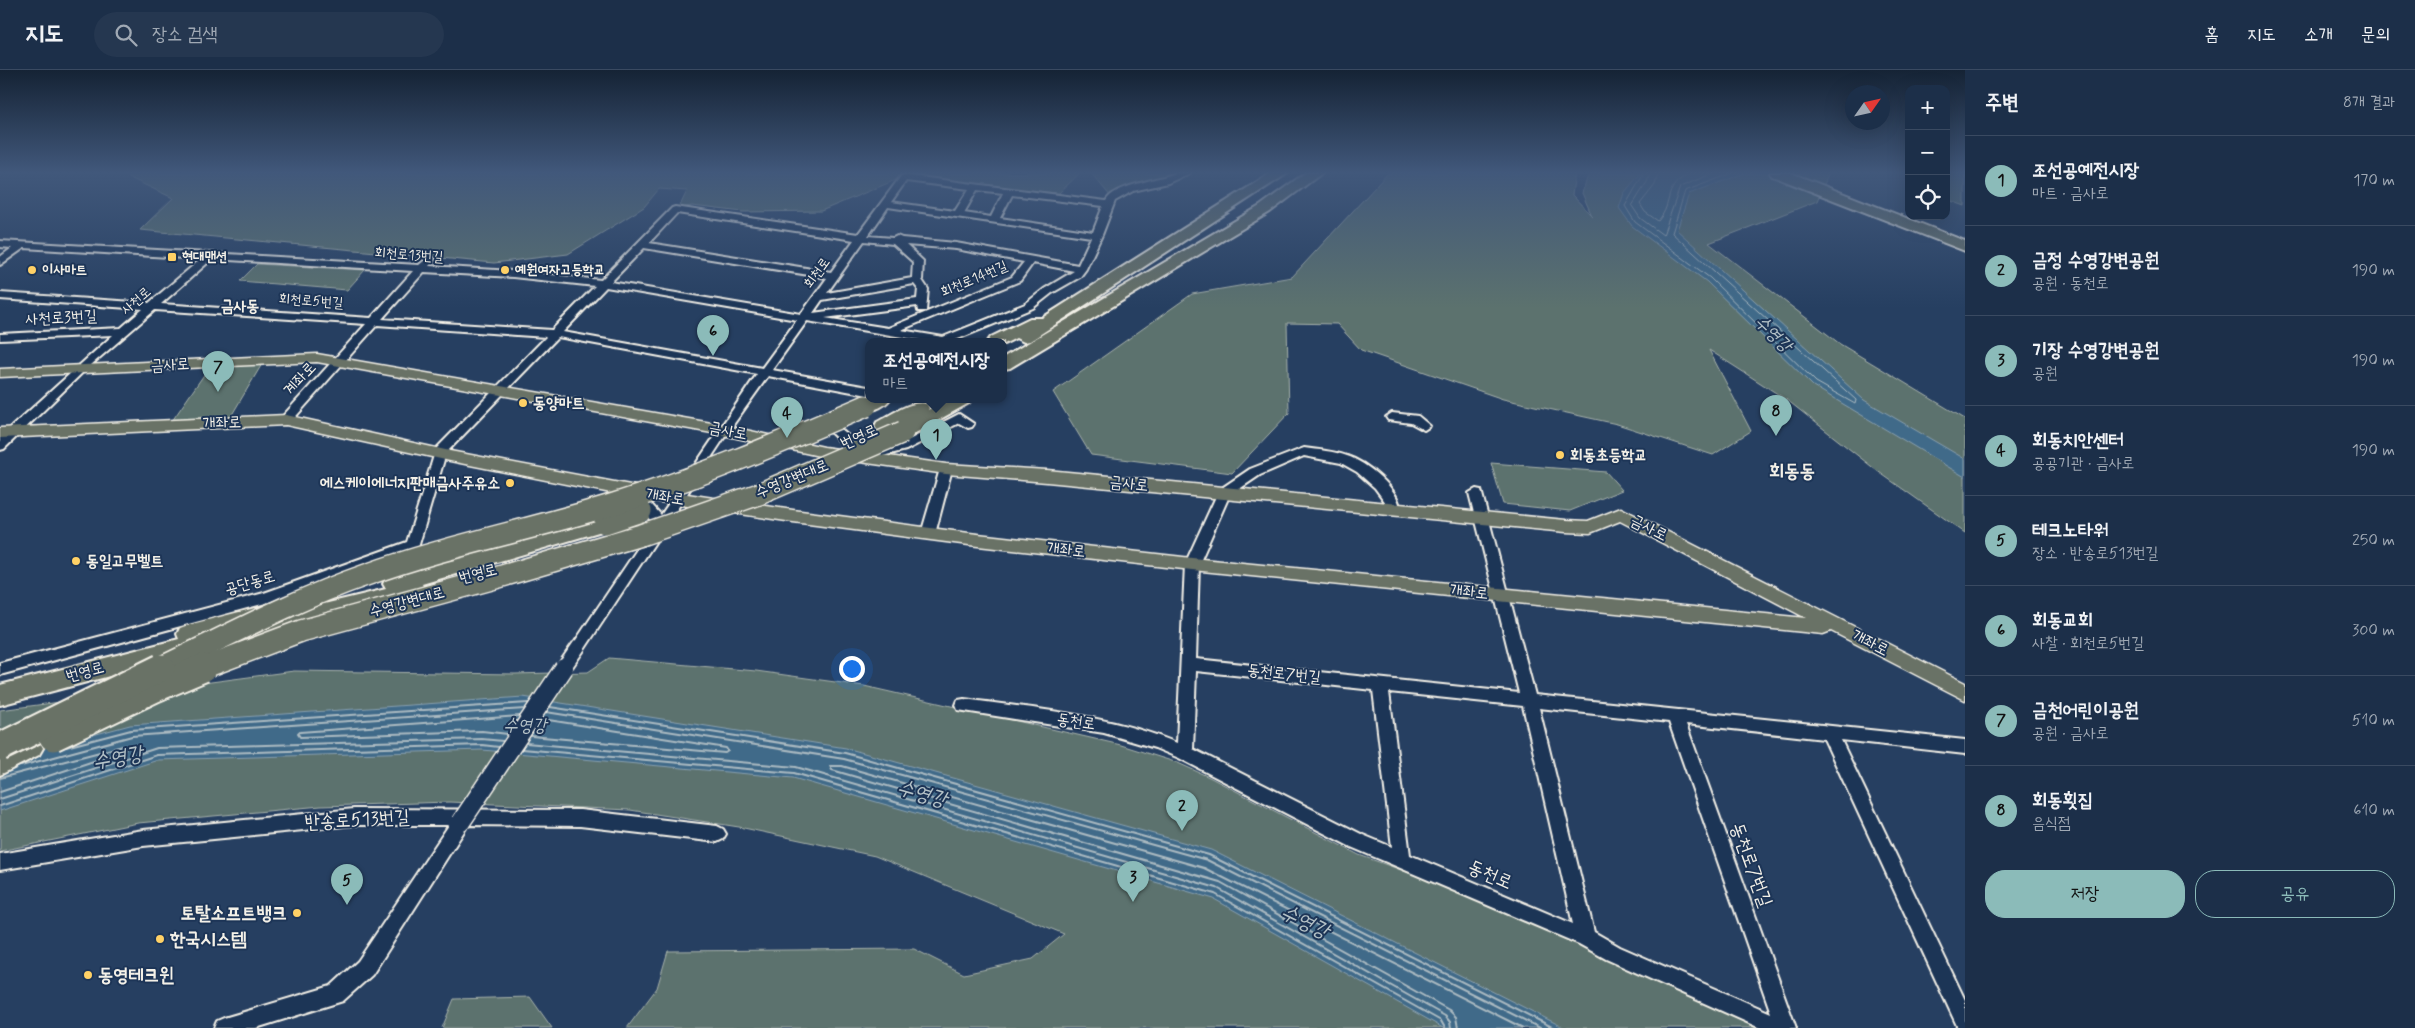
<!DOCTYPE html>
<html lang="ko">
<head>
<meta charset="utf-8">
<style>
	body { margin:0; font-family:Mynerve,"Poor Story",sans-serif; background:#253750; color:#f1f3f6 }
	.controls { position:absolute; right:15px; top:15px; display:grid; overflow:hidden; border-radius:10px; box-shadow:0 5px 20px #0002 }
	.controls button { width:45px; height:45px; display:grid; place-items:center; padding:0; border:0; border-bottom:1px solid #3a4a61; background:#1c2f49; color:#f1f3f6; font:25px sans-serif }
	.compass { position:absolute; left:1845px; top:15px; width:45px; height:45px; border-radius:50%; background:#1c2f49; box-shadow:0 5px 20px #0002; rotate:56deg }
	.you { position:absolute; left:851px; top:598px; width:18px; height:18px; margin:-12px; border:4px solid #fff; border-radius:50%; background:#1a73e8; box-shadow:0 0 0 8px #1a73e833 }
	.badge { display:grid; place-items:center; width:32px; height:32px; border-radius:50%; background:#8bbbb9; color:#111; font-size:16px; font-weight:700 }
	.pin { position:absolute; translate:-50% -41px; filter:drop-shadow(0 1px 2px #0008) }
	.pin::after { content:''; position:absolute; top:26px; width:18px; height:15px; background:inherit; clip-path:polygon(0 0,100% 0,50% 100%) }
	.popup { position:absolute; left:865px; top:268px; width:142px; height:65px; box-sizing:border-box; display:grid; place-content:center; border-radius:10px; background:#1c2f49; filter:drop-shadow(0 1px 4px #0005); font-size:16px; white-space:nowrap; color:#a0a9b4 }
	.popup b { font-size:19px; color:#f1f3f6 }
	.popup::after { content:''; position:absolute; left:50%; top:100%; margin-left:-10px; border:10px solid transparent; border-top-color:#1c2f49 }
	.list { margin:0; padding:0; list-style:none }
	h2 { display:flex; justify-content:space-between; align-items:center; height:65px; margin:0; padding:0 20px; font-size:21px }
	h2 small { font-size:16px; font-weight:400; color:#a0a9b4 }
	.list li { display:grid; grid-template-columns:32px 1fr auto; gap:15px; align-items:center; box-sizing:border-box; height:90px; padding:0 20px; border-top:1px solid #3a4a61 }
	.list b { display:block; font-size:19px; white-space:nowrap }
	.list p { margin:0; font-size:16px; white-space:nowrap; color:#a0a9b4 }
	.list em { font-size:16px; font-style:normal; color:#a0a9b4 }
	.actions { display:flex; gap:10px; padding:15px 20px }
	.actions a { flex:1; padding:11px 0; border:1px solid #8bbbb9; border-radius:20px; text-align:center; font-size:18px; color:#8bbbb9 }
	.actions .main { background:#8bbbb9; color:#111 }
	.icon { flex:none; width:28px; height:28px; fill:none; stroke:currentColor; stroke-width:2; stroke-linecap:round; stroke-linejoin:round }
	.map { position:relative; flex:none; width:1965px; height:958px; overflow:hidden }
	header { display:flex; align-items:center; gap:30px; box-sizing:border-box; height:70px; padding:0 25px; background:#1c2f49; border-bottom:1px solid #3a4a61 }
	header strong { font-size:24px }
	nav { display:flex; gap:28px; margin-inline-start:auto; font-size:18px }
	.search { width:350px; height:45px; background:#253750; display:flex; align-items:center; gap:12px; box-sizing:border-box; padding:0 18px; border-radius:28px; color:#a0a9b4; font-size:19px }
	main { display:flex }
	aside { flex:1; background:#1c2f49 }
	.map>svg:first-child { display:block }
	.green { fill:#5c726e; stroke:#a8b2ab }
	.water { fill:#416a89; stroke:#89a0af }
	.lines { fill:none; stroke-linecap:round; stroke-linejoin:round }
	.shore-far1 { stroke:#acbbc2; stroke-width:1 }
	.shore { stroke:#acbbc2; stroke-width:2 }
	.minor-casing { stroke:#f4f1e8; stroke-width:4 }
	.major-casing { stroke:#f4f1e8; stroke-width:3 }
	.highway-casing { stroke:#f4f1e8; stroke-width:4 }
	.minor { fill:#1d3557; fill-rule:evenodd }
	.major { fill:#697266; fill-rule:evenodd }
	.highway { fill:#697266; fill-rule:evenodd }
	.minor-bridge-far1-casing { stroke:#f4f1e8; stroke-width:17; stroke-linecap:butt }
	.minor-bridge-casing { stroke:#f4f1e8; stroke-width:21; stroke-linecap:butt }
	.highway-bridge-far1-casing { stroke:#f4f1e8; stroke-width:24; stroke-linecap:butt }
	.highway-bridge-casing { stroke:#f4f1e8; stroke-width:31; stroke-linecap:butt }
	.minor-bridge-far1 { stroke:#1d3557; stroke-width:13 }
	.minor-bridge { stroke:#1d3557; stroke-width:18 }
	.highway-bridge-far1 { stroke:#697266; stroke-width:21 }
	.highway-bridge { stroke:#697266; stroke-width:27 }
	.poi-dot { fill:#ffd166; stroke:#1d3557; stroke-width:2 }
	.labels { text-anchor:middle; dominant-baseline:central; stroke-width:4; stroke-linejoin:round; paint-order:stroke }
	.far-street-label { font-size:14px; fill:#f4f1e8; stroke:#1d3557 }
	.far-poi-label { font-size:14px; font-weight:bold; fill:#f4f1e8; stroke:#1d3557; text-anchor:start }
	.far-quarter-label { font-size:16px; font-weight:bold; fill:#f4f1e8; stroke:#1d3557 }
	.street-label { font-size:16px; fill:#f4f1e8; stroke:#1d3557 }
	.poi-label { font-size:16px; font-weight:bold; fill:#f4f1e8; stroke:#1d3557; text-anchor:start }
	.water-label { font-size:18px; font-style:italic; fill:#b5c2c7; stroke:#1d3557 }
	.quarter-label { font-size:19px; font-weight:bold; fill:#f4f1e8; stroke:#1d3557 }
	.near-street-label { font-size:19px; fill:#f4f1e8; stroke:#1d3557 }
	.near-poi-label { font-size:19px; font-weight:bold; fill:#f4f1e8; stroke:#1d3557; text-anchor:start }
	.near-water-label { font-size:21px; font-style:italic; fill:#b5c2c7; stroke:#1d3557 }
</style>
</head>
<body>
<header>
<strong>지도</strong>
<div class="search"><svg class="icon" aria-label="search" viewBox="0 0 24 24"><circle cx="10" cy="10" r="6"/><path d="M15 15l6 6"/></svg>장소 검색</div>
<nav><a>홈</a><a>지도</a><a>소개</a><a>문의</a></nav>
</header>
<main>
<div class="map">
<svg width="1965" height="958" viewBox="0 0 1965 958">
	<rect width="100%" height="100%" fill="#263f61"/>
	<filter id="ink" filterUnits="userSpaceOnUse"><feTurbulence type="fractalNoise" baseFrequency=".02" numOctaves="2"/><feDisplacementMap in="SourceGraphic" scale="10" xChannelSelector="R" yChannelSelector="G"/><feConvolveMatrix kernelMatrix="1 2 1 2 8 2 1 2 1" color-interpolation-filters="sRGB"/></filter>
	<g filter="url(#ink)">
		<!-- green -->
		<g class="green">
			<path d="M 119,103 L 1079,103 L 1079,104 L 1059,123 L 975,116 L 910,104 L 821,141 L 743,142 L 692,136 L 679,138 L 687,121 L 659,119 L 644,137 L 568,184 L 494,193 L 140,160 L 173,128 Z"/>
			<path d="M 1091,103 L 1172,103 L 1163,109 L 1111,127 Z"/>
			<path d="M 1388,103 L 1575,103 L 1572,125 L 1592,146 L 1582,123 L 1589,103 L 1829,103 L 1817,131 L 1709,173 L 1840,274 L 1965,349 L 1965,463 L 1876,400 L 1787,330 L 1709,280 L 1751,361 L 1713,385 L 1617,354 L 1503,329 L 1361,280 L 1337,254 L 1287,253 L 1289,343 L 1232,403 L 1091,385 L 1053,322 L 1192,224 L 1292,207 Z"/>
			<path d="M 1946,103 L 1965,103 L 1965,136 L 1946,129 Z"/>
			<path d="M 257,194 L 365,200 L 347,220 L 240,211 Z"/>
			<path d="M 262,294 L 230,348 L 172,351 L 210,296 Z"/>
			<path d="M 1491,393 L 1606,402 L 1622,420 L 1570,441 L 1503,434 Z"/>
			<path d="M 609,588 L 756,601 L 864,616 L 1121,675 L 1178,693 L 1209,707 L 1359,785 L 1432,811 L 1578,871 L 1767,958 L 627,958 L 657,918 L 668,881 L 914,879 L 964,904 L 1033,889 L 1064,864 L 875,786 L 739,757 L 630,740 L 449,732 L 321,736 L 138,753 L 0,781 L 0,640 L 294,601 L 515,604 L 588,602 Z"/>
			<path d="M 530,927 L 552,958 L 442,958 L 454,929 Z"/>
		</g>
		<!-- water -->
		<g class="water">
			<path d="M 1641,103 L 1745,103 L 1689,124 L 1677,160 L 1864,330 L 1965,389 L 1965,407 L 1813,316 L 1707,212 L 1632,156 L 1619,138 L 1624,123 Z"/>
			<path d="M 523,627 L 846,678 L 1211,780 L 1565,958 L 1443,958 L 1214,829 L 793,708 L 482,680 L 158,690 L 0,741 L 0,690 L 130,655 Z"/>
		</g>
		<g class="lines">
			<!-- shore-far1 -->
			<g class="shore-far1">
				<path d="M 1644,103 L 1625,136 L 1635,152 L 1710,208 L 1816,312 L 1855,334 L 1856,330 L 1672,163 L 1685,121 L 1733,103"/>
				<path d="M 1650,103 L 1647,112 L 1632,136 L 1640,148 L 1663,165 L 1680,117 L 1714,103"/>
				<path d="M 1658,103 L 1655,115 L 1640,134 L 1645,142 L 1658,151 C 1675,131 1661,117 1691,103"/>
			</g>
			<!-- shore -->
			<g class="shore">
				<path d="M 550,637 L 845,683 L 1209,785 L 1554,958"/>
				<path d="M 546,642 L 844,689 L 1207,790 L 1540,958"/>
				<path d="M 508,664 L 482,661 L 300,667 L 298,664 L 300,662 L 520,646"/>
				<path d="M 531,666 L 725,683 L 728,681 L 726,678 L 542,649"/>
				<path d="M 526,673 L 796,697 L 1217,818 L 1445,946 L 1450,952 L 1451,958"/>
				<path d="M 66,677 L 131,660 L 528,633"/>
				<path d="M 522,679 L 794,703 L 1215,824 L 1441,951 L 1445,958"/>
				<path d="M 21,696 L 132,666 L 525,639"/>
				<path d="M 0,708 L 123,676 L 126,678 L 124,681 L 0,722"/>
				<path d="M 0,729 L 157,678 L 482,669 L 503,671"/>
				<path d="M 0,736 L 157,685 L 482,675 L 499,677"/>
				<path d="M 1458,958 L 1456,947 L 1449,940 L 1220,812 L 832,700 L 830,696 L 842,696 L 1204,798 L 1523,958"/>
			</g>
			<defs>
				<g id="minor">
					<path d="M 1176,103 L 1190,103 L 1168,113 L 1133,121 L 1115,131 L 1102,165 L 1086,199 L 1080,207 L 1052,223 L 1033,238 L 953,271 L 926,271 L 807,251 L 772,300 L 868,317 L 868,325 L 768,306 L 728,362 L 584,580 L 579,582 L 574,580 L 572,576 L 654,454 L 634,432 L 632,429 L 634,426 L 644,426 L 661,445 L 757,304 L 558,267 L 446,383 L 418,478 L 266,533 L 0,605 L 0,593 L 264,523 L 407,472 L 436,379 L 546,267 L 377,255 L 290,353 L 282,353 L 280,350 L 282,347 L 366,254 L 155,240 L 84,301 L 4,379 L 0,380 L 0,368 L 8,360 L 113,265 L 0,270 L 0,264 L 121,258 L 143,239 L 0,229 L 0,223 L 149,233 L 201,189 L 24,178 L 0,195 L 0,187 L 12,178 L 0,177 L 0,171 L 419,195 L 430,186 L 435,189 L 429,196 L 513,201 L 601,210 L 672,138 L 675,137 L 858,164 L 901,106 L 904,105 L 1106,131 C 1114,115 1159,110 1176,103 ZM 906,111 L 969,119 L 955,141 L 891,132 ZM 977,120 L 1003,123 L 991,147 L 964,143 ZM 1012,125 L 1103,136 L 1093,162 L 1000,148 ZM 888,137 L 1091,167 L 1078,195 L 956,173 L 902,168 L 897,166 L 893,168 L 868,166 ZM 677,143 L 854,170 L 831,202 L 649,173 ZM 864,171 L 893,174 L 913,192 L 912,208 L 827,223 ZM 906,175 L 956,179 L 1024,192 L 1012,207 L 888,258 L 825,248 L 917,236 L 918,241 L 926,241 L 928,219 L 922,210 L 923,191 ZM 644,178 L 827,208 L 801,244 L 611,212 ZM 212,189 L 413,201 L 371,248 L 161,234 ZM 1033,193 L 1074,201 L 1044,219 L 1025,234 L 943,267 L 901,260 L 1020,211 ZM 424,202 L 513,207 L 595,216 L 552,260 L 382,249 ZM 914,214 L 918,219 L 917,229 L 813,243 L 822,230 ZM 606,217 L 797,250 L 762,298 L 563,262 Z"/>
					<path d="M 1392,343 L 1418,346 L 1430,356 L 1424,360 L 1411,353 L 1388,350 L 1386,347 Z"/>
					<path d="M 959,344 L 974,354 L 972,357 L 968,358 L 959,353 L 906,380 L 863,391 L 859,390 L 826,358 L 832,354 L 836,355 L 866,382 L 909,370 Z"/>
					<path d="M 1304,378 C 1318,380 1334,381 1347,386 C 1366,392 1400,419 1400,440 L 1398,443 L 1388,443 L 1386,433 L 1375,418 L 1357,402 L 1341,393 L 1304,386 L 1260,405 L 1229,426 L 1199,494 L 1196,589 L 1519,623 L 1469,423 L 1476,419 L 1481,420 L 1535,625 L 1965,670 L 1965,684 L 1841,670 L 1965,930 L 1965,958 L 1958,958 L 1824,669 L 1686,654 L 1796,958 L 1760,958 L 1606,889 L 1579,874 L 1351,777 L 1179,688 L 1155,678 L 1104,663 L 958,640 L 956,635 L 958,630 L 964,629 C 1036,639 1109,645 1177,673 L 1185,494 L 1219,420 L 1250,399 ZM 1196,601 L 1373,620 L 1392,777 L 1363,765 L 1193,679 ZM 1389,622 L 1523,636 L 1573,854 L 1410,785 ZM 1539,638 L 1669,652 L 1771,943 L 1620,877 L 1594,862 Z"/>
					<path d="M 946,395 L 952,399 L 935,464 L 928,469 L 921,464 L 940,399 Z"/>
					<path d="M 354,739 L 580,740 L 717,756 L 723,759 L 726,764 L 723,769 L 717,772 L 580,756 L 468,755 L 372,905 L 343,931 L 256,958 L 214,958 L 217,951 L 224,948 L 331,916 L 358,891 L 449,755 L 354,755 L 143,776 L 0,800 L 0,784 L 143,760 Z"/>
				</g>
				<path id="major" d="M 317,284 L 723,355 L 824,377 L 946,394 L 1047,400 L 1566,450 L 1588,451 L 1621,438 L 1965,613 L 1965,630 L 1831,561 L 1823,564 L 1192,500 L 969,475 L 793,452 L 641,429 L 450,391 L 286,355 L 0,368 L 0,358 L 286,345 L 450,381 L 641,417 L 793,440 L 969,463 L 1192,488 L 1806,548 L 1620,451 L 1590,463 L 1566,462 L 1047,412 L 946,404 L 824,387 L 723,365 L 317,292 L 0,307 L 0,299 Z"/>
				<g id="highway">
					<path d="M 1271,103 L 1288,103 L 1030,271 L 1024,272 L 1016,268 L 1004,274 L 1004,271 L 988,271 L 991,267 L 1030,248 L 1042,248 Z"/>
					<path d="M 1305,103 L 1322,103 L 1270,142 L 1010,298 L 1004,299 L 1004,287 L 1260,136 Z"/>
					<path d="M 1770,103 L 1791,103 L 1965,171 L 1965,181 L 1772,106 Z"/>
					<path d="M 868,328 L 868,329 L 890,329 C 884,338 869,343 859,340 L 857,336 L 859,332 Z"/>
					<path d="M 949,329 L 971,329 L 969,333 L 910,366 L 903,368 L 896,366 L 893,362 L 901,355 L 884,362 L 877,360 L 875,356 L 877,352 C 891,345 911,330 927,334 L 929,338 L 928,340 Z"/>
					<path d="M 605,446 L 612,448 L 615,453 L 612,458 L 422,514 L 425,520 L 422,526 L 245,571 L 237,568 L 234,561 L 217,565 L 219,571 L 216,577 L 208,580 L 0,635 L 0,615 L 179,569 L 177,564 L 180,558 L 188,555 L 255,538 L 263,541 L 266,548 L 386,519 L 383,514 L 386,508 Z"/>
					<path d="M 30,667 L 39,671 L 43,678 L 39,685 L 0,705 L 0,682 Z"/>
				</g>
			</defs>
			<!-- minor casing -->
			<use href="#minor" class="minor-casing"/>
			<!-- major casing -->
			<use href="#major" class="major-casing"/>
			<!-- highway casing -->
			<use href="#highway" class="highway-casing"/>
			<!-- minor -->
			<use href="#minor" class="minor"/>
			<!-- major -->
			<use href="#major" class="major"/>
			<!-- highway -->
			<use href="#highway" class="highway"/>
			<defs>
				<path id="minor-bridge-far1" d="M 563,599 L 579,576"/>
				<path id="minor-bridge" d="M 461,752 L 564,598"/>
				<g id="highway-bridge-far1">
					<path d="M 605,453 L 641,441"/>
					<path d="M 158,599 C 227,566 294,530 366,505 C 446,476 530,460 611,435 C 698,408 782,372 866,336"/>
					<path d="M 200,599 L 301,561 L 499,507 L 641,465 L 759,424 L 903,362"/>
				</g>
				<g id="highway-bridge">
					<path d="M 53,667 L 153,619 L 203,598"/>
					<path d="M 0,677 L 161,598"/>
				</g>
			</defs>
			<!-- minor-bridge-far1 casing -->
			<use href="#minor-bridge-far1" class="minor-bridge-far1-casing"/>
			<!-- minor-bridge casing -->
			<use href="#minor-bridge" class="minor-bridge-casing"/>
			<!-- highway-bridge-far1 casing -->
			<use href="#highway-bridge-far1" class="highway-bridge-far1-casing"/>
			<!-- highway-bridge casing -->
			<use href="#highway-bridge" class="highway-bridge-casing"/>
			<!-- minor-bridge-far1 -->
			<use href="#minor-bridge-far1" class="minor-bridge-far1"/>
			<!-- minor-bridge -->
			<use href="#minor-bridge" class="minor-bridge"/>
			<!-- highway-bridge-far1 -->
			<use href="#highway-bridge-far1" class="highway-bridge-far1"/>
			<!-- highway-bridge -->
			<use href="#highway-bridge" class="highway-bridge"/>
		</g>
	</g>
	<!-- sky -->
	<linearGradient id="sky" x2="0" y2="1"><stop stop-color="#152335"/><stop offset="0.43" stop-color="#41587b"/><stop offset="1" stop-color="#41587b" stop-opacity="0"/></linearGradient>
	<rect width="1965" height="238" fill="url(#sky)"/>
	<!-- markers -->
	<g class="poi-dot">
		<rect x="167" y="182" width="10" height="10" rx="2.5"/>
		<circle cx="32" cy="200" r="5"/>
		<circle cx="505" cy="200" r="5"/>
		<circle cx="523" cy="333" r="5"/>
		<circle cx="1560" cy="385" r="5"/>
		<circle cx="510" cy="413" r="5"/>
		<circle cx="76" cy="491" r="5"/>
		<circle cx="297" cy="843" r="5"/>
		<circle cx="160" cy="869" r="5"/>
		<circle cx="88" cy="905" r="5"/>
	</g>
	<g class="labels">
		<!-- far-street labels -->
		<g class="far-street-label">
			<text transform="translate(409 185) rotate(4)">회천로13번길</text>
			<text transform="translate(817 203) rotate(-54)">회천로</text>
			<text transform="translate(974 209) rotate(-23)">회천로14번길</text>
			<text transform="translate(136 231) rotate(-41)">사천로</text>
			<text transform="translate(311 231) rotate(4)">회천로5번길</text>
		</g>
		<!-- far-poi labels -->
		<g class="far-poi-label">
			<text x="182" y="187">현대맨션</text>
			<text x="42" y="200">이사마트</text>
			<text x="515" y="200">예원여자고등학교</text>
		</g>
		<!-- far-quarter labels -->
		<g class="far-quarter-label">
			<text x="240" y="236">금사동</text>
		</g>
		<!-- street labels -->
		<g class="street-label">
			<text transform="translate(61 248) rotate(-3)">사천로3번길</text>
			<text transform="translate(170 295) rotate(-3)">금사로</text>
			<text transform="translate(300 309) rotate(-47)">계좌로</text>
			<text transform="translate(222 353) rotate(-2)">개좌로</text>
			<text transform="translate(728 361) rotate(11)">금사로</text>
			<text transform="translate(859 367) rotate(-24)">번영로</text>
			<text transform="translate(792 409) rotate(-22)">수영강변대로</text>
			<text transform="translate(1129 414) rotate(6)">금사로</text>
			<text transform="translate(665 427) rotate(9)">개좌로</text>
			<text transform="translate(1649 458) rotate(27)">금사로</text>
			<text transform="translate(1066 480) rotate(6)">개좌로</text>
			<text transform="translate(478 504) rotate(-14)">번영로</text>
			<text transform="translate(250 513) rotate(-16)">공단동로</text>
			<text transform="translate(1469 522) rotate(6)">개좌로</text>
			<text transform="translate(407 532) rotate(-15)">수영강변대로</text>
			<text transform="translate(1870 573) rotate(27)">개좌로</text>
			<text transform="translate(85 602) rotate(-15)">번영로</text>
			<text transform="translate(1284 604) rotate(6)">동천로7번길</text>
			<text transform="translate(1076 652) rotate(8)">동천로</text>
		</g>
		<!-- poi labels -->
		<g class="poi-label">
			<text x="533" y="333">동양마트</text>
			<text x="1570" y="385">회동초등학교</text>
			<text x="500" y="413" text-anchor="end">에스케이에너지판매금사주유소</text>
			<text x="86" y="491">동일고무벨트</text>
		</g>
		<!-- water labels -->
		<g class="water-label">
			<text transform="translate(1773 264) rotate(44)">수영강</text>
			<text x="525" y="656">수영강</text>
		</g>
		<!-- quarter labels -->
		<g class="quarter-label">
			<text x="1792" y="401">회동동</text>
		</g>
		<!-- near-street labels -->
		<g class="near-street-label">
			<text transform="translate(357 750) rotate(-3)">반송로513번길</text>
			<text transform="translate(1751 795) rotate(70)">동천로7번길</text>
			<text transform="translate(1490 805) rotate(23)">동천로</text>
		</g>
		<!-- near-poi labels -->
		<g class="near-poi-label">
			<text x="287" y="843" text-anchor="end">토탈소프트뱅크</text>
			<text x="170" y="869">한국시스템</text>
			<text x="98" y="905">동영테크윈</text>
		</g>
		<!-- near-water labels -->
		<g class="near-water-label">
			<text transform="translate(118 688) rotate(-10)">수영강</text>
			<text transform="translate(922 724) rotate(16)">수영강</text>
			<text transform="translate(1305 852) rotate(26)">수영강</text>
		</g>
	</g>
</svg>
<div class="controls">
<button>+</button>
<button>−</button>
<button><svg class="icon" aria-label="locate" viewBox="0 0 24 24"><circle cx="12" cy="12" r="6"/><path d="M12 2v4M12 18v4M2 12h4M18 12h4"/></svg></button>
</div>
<svg class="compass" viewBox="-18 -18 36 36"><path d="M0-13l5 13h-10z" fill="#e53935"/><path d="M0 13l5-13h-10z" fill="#a0a9b4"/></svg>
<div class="you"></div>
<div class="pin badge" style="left:936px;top:390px">1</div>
<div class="popup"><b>조선공예전시장</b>마트</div>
<div class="pin badge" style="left:1182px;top:761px">2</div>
<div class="pin badge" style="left:1133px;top:832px">3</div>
<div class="pin badge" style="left:787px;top:368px">4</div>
<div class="pin badge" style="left:347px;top:835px">5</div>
<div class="pin badge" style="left:713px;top:286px">6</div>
<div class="pin badge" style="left:218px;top:322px">7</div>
<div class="pin badge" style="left:1776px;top:366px">8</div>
</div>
<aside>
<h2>주변<small>8개 결과</small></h2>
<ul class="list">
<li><span class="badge">1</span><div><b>조선공예전시장</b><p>마트 · 금사로</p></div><em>170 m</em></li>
<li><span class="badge">2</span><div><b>금정 수영강변공원</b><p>공원 · 동천로</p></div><em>190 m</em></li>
<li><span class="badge">3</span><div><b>기장 수영강변공원</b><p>공원</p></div><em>190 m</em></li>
<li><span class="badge">4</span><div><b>회동치안센터</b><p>공공기관 · 금사로</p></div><em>190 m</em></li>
<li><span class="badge">5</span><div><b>테크노타워</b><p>장소 · 반송로513번길</p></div><em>250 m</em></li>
<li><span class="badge">6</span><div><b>회동교회</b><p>사찰 · 회천로5번길</p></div><em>300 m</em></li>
<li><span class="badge">7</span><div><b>금천어린이공원</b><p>공원 · 금사로</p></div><em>510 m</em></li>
<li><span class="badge">8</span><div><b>회동횟집</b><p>음식점</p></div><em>610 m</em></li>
</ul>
<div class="actions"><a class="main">저장</a><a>공유</a></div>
</aside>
</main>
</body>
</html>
